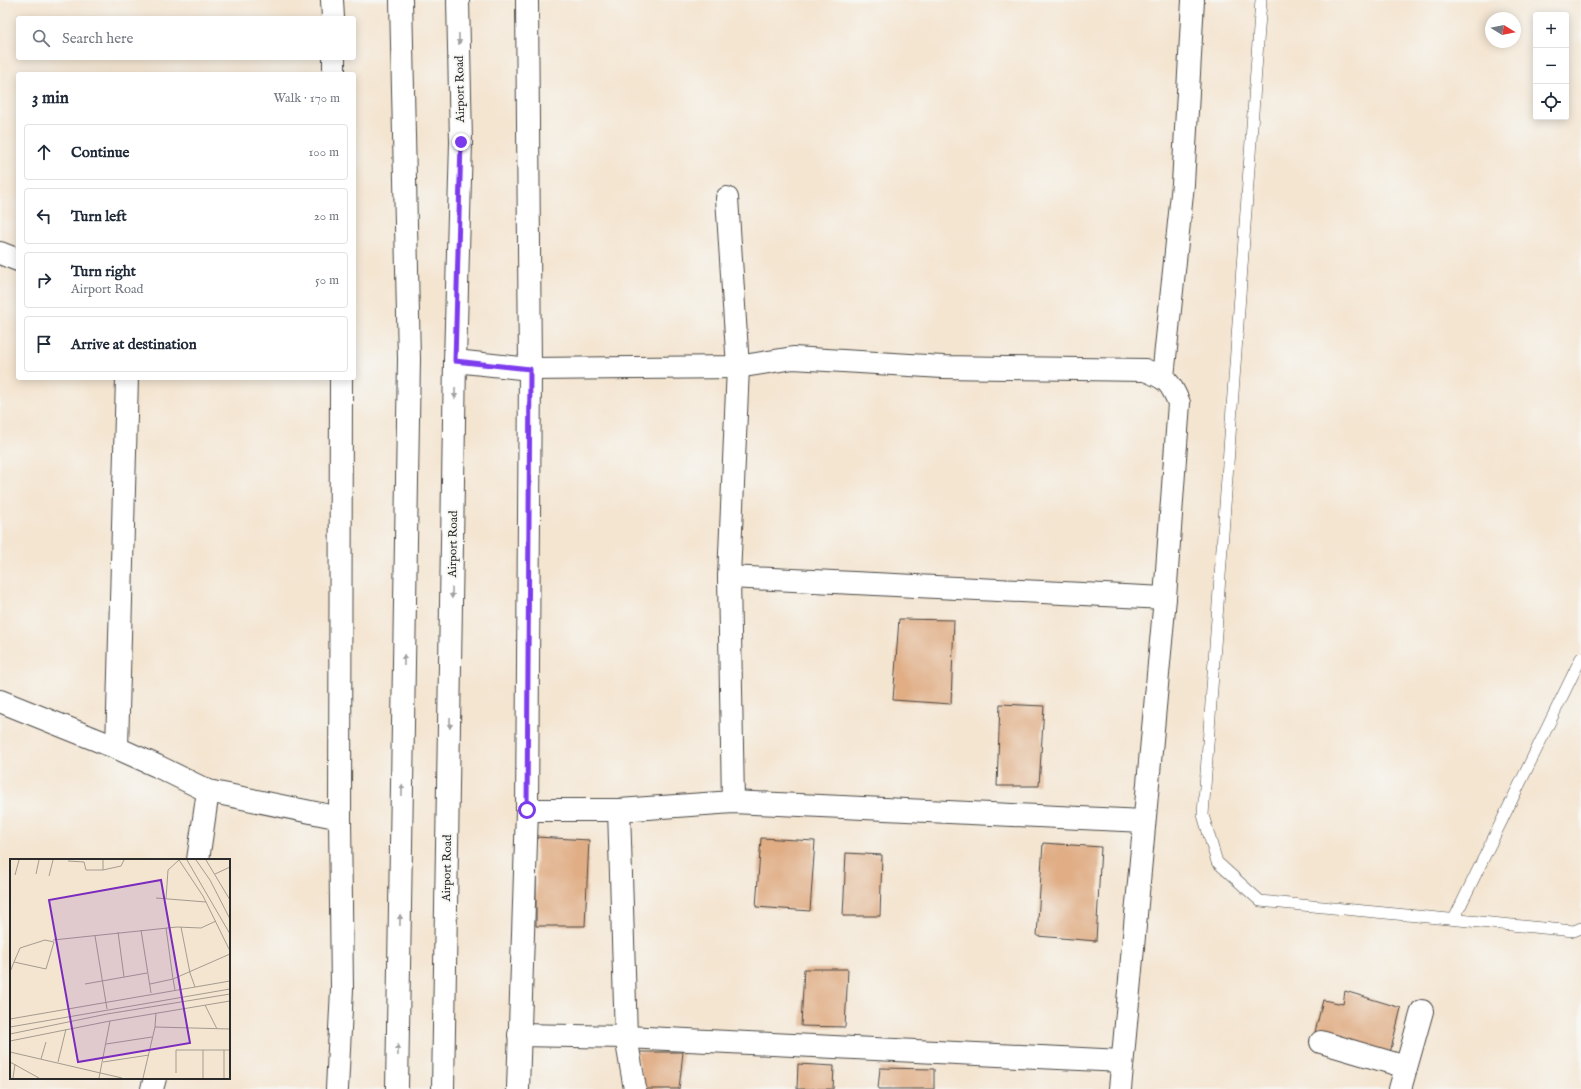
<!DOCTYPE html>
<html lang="en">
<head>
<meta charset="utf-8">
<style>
	body { margin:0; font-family:"IM FELL English",serif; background:#f2f2f3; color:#1f2937 }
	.controls { position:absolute; right:12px; top:12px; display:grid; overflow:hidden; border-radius:4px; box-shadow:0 2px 10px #0003 }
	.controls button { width:36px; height:36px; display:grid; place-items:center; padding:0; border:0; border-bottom:1px solid #e0e1e3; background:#fff; color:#1f2937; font:20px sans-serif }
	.compass { position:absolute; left:1485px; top:12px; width:36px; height:36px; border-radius:50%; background:#fff; box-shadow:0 2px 10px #0003; rotate:100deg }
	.stop { position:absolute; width:12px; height:12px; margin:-9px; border:3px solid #7c3aed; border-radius:50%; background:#fff }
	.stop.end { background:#7c3aed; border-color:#fff; box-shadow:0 1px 4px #0008 }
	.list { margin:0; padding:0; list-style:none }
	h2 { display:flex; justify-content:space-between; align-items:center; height:52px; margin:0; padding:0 16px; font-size:17px }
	h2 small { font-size:13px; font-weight:400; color:#747a83 }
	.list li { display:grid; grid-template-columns:26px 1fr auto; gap:12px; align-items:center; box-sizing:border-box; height:56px; margin:0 8px 8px; padding:0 8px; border:1px solid #e0e1e3; border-radius:4px }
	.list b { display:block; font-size:15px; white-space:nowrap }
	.list p { margin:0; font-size:13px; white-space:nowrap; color:#747a83 }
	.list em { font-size:13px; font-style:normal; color:#747a83 }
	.icon { flex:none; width:22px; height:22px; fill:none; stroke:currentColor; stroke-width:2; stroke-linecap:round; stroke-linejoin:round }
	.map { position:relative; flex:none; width:1581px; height:1089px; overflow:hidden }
	.search { position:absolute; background:#fff; box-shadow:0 2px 10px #0003; left:16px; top:16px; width:340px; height:44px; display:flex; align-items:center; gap:10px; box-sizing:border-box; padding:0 14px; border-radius:4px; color:#747a83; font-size:15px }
	.panel { position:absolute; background:#fff; box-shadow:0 2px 10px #0003; left:16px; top:72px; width:340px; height:308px; border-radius:4px }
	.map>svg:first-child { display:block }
	.building { fill:#e0ad85 }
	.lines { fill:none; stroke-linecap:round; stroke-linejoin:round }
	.lane-casing { stroke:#494744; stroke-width:12 }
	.street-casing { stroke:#494744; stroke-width:24 }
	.secondary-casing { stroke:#494744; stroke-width:24 }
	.lane { stroke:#fff; stroke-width:11 }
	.street { stroke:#fff; stroke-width:22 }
	.secondary { stroke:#fff; stroke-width:22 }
	.oneway { fill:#a0a0a0 }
	.route { stroke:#7c3aed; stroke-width:5 }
	.labels { text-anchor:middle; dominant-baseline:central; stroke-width:4; stroke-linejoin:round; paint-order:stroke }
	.street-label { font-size:12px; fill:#2b2b2b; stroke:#f6f6f2 }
	.inset-road { fill:none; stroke:#a49b8f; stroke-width:1 }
	.view { fill:#7b2cbf; fill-opacity:0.15; stroke:#7b2cbf; stroke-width:2 }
	.inset-edge { fill:none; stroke:#2b2b2b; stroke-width:2 }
</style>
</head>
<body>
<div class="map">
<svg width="1581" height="1089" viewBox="0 0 1581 1089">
	<rect width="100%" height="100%" fill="#f6f6f2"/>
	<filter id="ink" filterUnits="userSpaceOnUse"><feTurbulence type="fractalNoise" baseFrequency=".025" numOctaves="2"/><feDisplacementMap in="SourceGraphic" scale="8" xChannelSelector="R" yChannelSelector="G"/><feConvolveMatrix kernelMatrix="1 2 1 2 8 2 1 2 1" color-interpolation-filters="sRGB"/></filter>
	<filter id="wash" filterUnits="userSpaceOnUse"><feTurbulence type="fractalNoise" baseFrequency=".012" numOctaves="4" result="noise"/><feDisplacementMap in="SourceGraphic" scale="16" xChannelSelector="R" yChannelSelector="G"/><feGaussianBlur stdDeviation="0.9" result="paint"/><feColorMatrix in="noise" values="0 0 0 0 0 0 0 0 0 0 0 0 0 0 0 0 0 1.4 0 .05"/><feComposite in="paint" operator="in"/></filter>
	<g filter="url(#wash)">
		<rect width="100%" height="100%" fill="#f4e5d1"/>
		<g id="blocks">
			<!-- building -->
			<g class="building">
				<path d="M 899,619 L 954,620 L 951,704 L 893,700 Z"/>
				<path d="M 1000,704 L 1044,706 L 1039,786 L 997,786 Z"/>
				<path d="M 536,837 L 589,840 L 585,926 L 536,926 Z"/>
				<path d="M 761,838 L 815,841 L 810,911 L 756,907 Z"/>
				<path d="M 1043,843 L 1101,847 L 1096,941 L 1037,936 Z"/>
				<path d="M 846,853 L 882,855 L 880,916 L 843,916 Z"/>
				<path d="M 804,969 L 848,969 L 845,1027 L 801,1026 Z"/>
				<path d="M 1345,991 L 1401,1008 L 1390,1053 L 1315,1032 L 1323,1000 L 1343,1004 Z"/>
				<path d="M 637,1052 L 683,1052 L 679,1089 L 644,1089 Z"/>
				<path d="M 798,1064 L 834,1066 L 833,1089 L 797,1089 Z"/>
				<path d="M 880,1068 L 934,1069 L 934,1089 L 878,1089 Z"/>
			</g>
		</g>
	</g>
	<g filter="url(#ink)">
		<use href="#blocks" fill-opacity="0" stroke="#494744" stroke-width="1"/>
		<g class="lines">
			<defs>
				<g id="lane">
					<path d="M 1261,0 L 1203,815 L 1217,862 L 1260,901 L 1574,931 L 1581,928"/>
					<path d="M 1454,919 L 1581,658"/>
				</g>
				<g id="street">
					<path d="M 727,198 L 738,367 L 729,577 L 733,802"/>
					<path d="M 0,253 L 18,260"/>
					<path d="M 455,361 L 530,369 L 738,367 L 793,358 L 943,367 L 1145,370 C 1167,379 1170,381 1179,403 L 1165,598 L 1120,1089"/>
					<path d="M 1163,377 L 1183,184 L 1193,0"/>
					<path d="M 729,577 L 1165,598"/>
					<path d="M 0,701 L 117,748 L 157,766 L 208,791 L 340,818"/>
					<path d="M 117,748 L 127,378"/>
					<path d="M 527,810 L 619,810 L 733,802 L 1144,821"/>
					<path d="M 198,860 L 208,791"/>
					<path d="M 519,1035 L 626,1037 L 619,810"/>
					<path d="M 1321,1042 L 1406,1067"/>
					<path d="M 152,1089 L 155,1078"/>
					<path d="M 518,1089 L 527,810 L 530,369 L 527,0"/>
					<path d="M 635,1089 L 626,1037 L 1122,1061"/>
					<path d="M 1400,1089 L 1422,1011"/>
				</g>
				<g id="secondary">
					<path d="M 332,0 L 333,18"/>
					<path d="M 334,58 L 334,74"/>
					<path d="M 337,1089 L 342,989 L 340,818 L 341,378"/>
					<path d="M 397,1089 L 409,359 L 401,0"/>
					<path d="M 443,1089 L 455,361 L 461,142 L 458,0"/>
				</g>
			</defs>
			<!-- lane casing -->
			<use href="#lane" class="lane-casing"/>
			<!-- street casing -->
			<use href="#street" class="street-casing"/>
			<!-- secondary casing -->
			<use href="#secondary" class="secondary-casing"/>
			<!-- lane -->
			<use href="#lane" class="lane"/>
			<!-- street -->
			<use href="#street" class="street"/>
			<!-- secondary -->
			<use href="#secondary" class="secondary"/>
		</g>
		<!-- one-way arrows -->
		<defs><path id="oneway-solid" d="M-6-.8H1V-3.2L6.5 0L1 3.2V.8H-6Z"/></defs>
		<g class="oneway">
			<use href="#oneway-solid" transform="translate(459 39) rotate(89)"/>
			<use href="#oneway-solid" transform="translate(455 393) rotate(91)"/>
			<use href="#oneway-solid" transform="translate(452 593) rotate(91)"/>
			<use href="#oneway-solid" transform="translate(404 660) rotate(-89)"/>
			<use href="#oneway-solid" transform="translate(450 723) rotate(91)"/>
			<use href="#oneway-solid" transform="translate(402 790) rotate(-89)"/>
			<use href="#oneway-solid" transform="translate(400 920) rotate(-89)"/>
			<use href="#oneway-solid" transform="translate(398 1050) rotate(-89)"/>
		</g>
	</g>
	<g class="lines" filter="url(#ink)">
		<!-- route -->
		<path class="route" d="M 461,142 L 455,361 L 530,369 L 527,810"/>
	</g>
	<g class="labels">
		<!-- street labels -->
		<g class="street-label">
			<text transform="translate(460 89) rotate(-91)">Airport Road</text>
			<text transform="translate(453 544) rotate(-89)">Airport Road</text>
			<text transform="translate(447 868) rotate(-89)">Airport Road</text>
		</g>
	</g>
	<!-- overview -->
	<g transform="translate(10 859)">
		<rect width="220" height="220" fill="#f4e5d1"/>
		<path class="inset-road" d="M 169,1 L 193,37 L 220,92M 177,1 L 220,75M 186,1 L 200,21 L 220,60M 196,1 L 220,41M 58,2 L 74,3 L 76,11 L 93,11 L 93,1M 93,11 L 111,7 L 114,1M 26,15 L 29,1M 205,15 L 220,8M 5,16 L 9,1M 39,17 L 43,1M 146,39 L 196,43M 156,40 L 158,11 L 169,1M 171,68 L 180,114 L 185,128M 156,69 L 163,120 L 220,95M 131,71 L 141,134M 108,73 L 114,118M 85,77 L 97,150M 43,81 L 167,68 L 191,69 L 206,62M 0,113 L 4,103 L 10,89 L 35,81 L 44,83 L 36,110 L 4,103M 75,125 L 137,114M 140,125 L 163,120 L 165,131M 195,146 L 207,170M 0,160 L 220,122M 0,168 L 220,130M 145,168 L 220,170M 0,175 L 97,155 L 220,135M 0,182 L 100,162 L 220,142M 96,185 L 142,178M 193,191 L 193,219M 214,191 L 214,219M 0,193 L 112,219M 31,200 L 36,183M 0,203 L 29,219M 48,203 L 56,170M 93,203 L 139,196M 166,214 L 166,191 L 220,191M 3,219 L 5,205M 89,219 L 100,162M 133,219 L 145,168 L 146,154"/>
		<path class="view" d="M 151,21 L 180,184 L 68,203 L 39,41 Z"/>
		<rect width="220" height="220" class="inset-edge"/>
	</g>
</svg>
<div class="controls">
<button>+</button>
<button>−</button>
<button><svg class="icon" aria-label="locate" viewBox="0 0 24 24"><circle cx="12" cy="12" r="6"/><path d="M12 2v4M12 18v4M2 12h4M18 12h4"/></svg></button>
</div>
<svg class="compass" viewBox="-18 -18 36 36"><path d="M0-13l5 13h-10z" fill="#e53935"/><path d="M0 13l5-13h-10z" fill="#747a83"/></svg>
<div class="stop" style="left:527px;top:810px"></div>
<div class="stop end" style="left:461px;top:142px"></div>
<div class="search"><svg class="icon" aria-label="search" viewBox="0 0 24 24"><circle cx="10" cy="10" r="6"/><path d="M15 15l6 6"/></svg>Search here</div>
<section class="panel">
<h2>3 min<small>Walk · 170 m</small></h2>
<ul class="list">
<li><svg class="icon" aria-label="ahead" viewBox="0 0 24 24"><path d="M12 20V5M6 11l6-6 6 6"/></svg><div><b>Continue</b></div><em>100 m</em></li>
<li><svg class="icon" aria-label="left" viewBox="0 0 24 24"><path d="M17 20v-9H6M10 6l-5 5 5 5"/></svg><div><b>Turn left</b></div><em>20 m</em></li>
<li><svg class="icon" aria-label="right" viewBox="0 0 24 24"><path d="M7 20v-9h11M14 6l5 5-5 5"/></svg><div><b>Turn right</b><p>Airport Road</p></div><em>50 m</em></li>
<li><svg class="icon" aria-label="arrive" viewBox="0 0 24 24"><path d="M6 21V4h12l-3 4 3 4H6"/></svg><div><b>Arrive at destination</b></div></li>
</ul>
</section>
</div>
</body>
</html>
